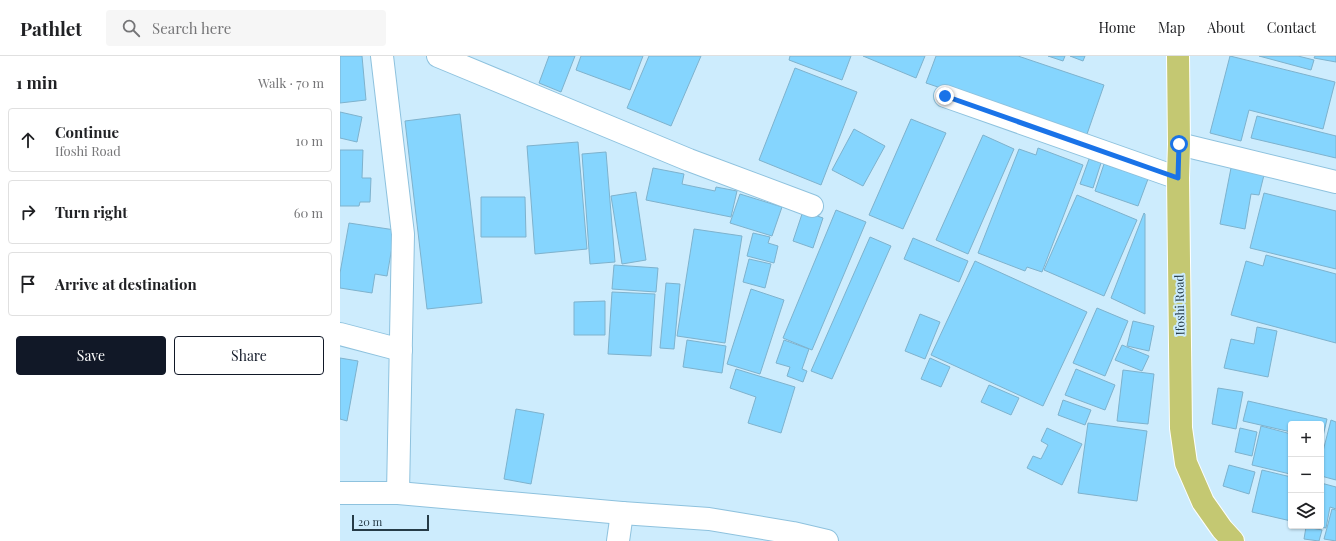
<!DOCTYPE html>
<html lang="en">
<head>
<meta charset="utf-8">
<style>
	body { margin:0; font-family:"Playfair Display",serif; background:#f6f6f6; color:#202124 }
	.controls { position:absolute; right:12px; bottom:12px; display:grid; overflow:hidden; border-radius:4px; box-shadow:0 1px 3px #0004 }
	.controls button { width:36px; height:36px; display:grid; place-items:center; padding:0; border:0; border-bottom:1px solid #e0e0e0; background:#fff; color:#202124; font:20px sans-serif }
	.scale { position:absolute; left:12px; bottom:10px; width:77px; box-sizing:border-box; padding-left:4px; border:2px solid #263b47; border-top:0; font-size:11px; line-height:14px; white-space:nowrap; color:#263b47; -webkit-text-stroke:3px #cdecfd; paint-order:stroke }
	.stop { position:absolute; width:12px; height:12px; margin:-9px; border:3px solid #1a73e8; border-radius:50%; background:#fff }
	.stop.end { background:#1a73e8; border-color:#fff; box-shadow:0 1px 4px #0008 }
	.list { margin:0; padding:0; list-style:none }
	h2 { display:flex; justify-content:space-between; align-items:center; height:52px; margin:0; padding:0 16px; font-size:17px }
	h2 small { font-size:13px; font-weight:400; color:#757577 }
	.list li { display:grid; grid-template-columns:26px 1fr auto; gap:12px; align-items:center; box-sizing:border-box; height:64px; margin:0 8px 8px; padding:0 8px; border:1px solid #e0e0e0; border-radius:4px }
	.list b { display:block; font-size:15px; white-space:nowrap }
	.list p { margin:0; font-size:13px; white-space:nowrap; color:#757577 }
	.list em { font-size:13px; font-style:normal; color:#757577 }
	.actions { display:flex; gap:8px; padding:12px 16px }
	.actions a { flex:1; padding:9px 0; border:1px solid #111827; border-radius:4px; text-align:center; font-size:14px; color:#111827 }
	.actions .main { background:#111827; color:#fff }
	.icon { flex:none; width:22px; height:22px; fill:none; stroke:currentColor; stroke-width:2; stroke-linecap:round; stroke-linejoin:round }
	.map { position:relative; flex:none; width:996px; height:485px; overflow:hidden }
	header { display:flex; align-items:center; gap:24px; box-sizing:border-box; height:56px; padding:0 20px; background:#fff; border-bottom:1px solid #e0e0e0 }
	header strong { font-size:19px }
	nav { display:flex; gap:22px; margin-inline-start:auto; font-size:14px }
	.search { width:280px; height:36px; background:#f6f6f6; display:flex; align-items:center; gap:10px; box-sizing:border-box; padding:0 14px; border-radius:4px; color:#757577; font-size:15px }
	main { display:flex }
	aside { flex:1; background:#fff }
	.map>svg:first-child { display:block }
	.building { fill:#85d5fe; stroke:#7eb2cd }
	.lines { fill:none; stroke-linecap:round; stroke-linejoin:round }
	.minor-casing { stroke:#8ec2de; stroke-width:24 }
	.major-casing { stroke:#fff; stroke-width:24 }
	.minor { stroke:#fff; stroke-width:22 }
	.major { stroke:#c4c872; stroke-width:22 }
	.route { stroke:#1a73e8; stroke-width:5 }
	.labels { text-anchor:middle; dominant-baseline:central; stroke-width:4; stroke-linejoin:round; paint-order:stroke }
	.street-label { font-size:12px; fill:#263b47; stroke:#cdecfd }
</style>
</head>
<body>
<header>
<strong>Pathlet</strong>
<div class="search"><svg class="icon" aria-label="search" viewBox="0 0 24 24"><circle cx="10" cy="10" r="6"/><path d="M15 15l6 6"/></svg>Search here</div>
<nav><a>Home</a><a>Map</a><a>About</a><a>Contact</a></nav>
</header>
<main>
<aside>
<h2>1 min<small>Walk · 70 m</small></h2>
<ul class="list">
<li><svg class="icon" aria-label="ahead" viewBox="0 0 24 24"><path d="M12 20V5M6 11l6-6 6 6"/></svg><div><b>Continue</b><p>Ifoshi Road</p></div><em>10 m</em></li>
<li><svg class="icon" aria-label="right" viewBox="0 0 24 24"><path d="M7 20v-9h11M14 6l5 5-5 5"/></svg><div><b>Turn right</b></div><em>60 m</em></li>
<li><svg class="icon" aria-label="arrive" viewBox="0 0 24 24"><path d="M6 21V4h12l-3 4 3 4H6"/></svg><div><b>Arrive at destination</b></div></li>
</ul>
<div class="actions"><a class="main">Save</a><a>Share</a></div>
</aside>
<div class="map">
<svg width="996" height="485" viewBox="0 0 996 485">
	<rect width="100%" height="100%" fill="#cdecfd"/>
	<!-- building -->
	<g class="building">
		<path d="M 0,0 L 22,0 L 26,44 L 0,47 Z"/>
		<path d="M 209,0 L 235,0 L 221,36 L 199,27 Z"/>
		<path d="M 241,0 L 303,0 L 290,34 L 236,14 Z"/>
		<path d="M 309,0 L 361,0 L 331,70 L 287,52 Z"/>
		<path d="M 450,0 L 511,0 L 502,24 L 449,4 Z"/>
		<path d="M 523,0 L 585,0 L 576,22 Z"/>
		<path d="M 596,0 L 678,0 L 764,29 L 746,81 L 586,27 Z"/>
		<path d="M 708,0 L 725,0 L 723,5 Z"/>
		<path d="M 730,0 L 745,0 L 743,5 Z"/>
		<path d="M 890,0 L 995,26 L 983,73 L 909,54 L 901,85 L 870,77 Z"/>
		<path d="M 919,0 L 958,0 L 974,4 L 971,14 Z"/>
		<path d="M 975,0 L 996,0 L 996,6 L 974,2 Z"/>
		<path d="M 455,12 L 517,36 L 481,129 L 419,104 Z"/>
		<path d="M 0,56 L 22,61 L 17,86 L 0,82 Z"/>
		<path d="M 120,58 L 142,247 L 87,253 L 65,65 Z"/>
		<path d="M 917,60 L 996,80 L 996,102 L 911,82 Z"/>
		<path d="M 571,63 L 606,77 L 563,173 L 529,159 Z"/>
		<path d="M 514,73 L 545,90 L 523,130 L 492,114 Z"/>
		<path d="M 643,79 L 674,93 L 628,198 L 596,184 Z"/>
		<path d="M 238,86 L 247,193 L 195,198 L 187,90 Z"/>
		<path d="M 698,92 L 743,109 L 702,216 L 687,211 L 685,215 L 638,197 L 679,93 L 696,99 Z"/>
		<path d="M 0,94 L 23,94 L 22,122 L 31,122 L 30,146 L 20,146 L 19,150 L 0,150 Z"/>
		<path d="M 266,96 L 275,206 L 250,208 L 242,98 Z"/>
		<path d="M 749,103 L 761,107 L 753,132 L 740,128 Z"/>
		<path d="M 764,108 L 808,123 L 798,150 L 755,135 Z"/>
		<path d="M 313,112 L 344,118 L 342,128 L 375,135 L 376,131 L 397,135 L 391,161 L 306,144 Z"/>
		<path d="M 891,112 L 924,119 L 919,139 L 911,138 L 905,173 L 880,168 Z"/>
		<path d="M 296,136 L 306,204 L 282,208 L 271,140 Z"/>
		<path d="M 924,137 L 996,155 L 996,213 L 910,192 Z"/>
		<path d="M 400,138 L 442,151 L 432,180 L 390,167 Z"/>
		<path d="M 737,139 L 797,164 L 764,240 L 704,214 Z"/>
		<path d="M 141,141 L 185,141 L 186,181 L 141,181 Z"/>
		<path d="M 496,154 L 526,166 L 472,294 L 443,282 Z"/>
		<path d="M 463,155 L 483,162 L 473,192 L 453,185 Z"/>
		<path d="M 804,157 L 805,158 L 805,258 L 771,242 Z"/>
		<path d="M 9,167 L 55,174 L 47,220 L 35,218 L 32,237 L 0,232 L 0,217 Z"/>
		<path d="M 354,173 L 402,180 L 385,287 L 337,280 Z"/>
		<path d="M 413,177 L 430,181 L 428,187 L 438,190 L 434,207 L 407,200 Z"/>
		<path d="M 530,181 L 551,190 L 492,323 L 471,315 Z"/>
		<path d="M 573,182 L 628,205 L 619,226 L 564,203 Z"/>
		<path d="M 926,199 L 996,218 L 996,287 L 891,259 L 906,205 L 923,210 Z"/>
		<path d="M 409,203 L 431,208 L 425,232 L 403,226 Z"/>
		<path d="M 635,205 L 747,256 L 703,350 L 591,299 Z"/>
		<path d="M 274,209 L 318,212 L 316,236 L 272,233 Z"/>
		<path d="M 326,227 L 340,228 L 334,293 L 320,292 Z"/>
		<path d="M 411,233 L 444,244 L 420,318 L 387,308 Z"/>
		<path d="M 272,236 L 315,238 L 311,300 L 268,298 Z"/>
		<path d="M 265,245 L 265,279 L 234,279 L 234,246 Z"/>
		<path d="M 757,252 L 788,265 L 765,320 L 733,307 Z"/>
		<path d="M 580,258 L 600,266 L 585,303 L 565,295 Z"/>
		<path d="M 793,265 L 814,270 L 809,295 L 787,290 Z"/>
		<path d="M 917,271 L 937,275 L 928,321 L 884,312 L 891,283 L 914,288 Z"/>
		<path d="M 347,284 L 386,290 L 382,317 L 343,311 Z"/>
		<path d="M 444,284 L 469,293 L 462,313 L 467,315 L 463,326 L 447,320 L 450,311 L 436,307 Z"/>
		<path d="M 782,289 L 809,300 L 802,315 L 775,304 Z"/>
		<path d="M 0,302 L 18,305 L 7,365 L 0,363 Z"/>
		<path d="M 590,302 L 610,311 L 601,331 L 581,323 Z"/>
		<path d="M 396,313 L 455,331 L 441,377 L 408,367 L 416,341 L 390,332 Z"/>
		<path d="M 736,313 L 775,329 L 765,354 L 725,339 Z"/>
		<path d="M 783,314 L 814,318 L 808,368 L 777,365 Z"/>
		<path d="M 649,329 L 679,342 L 671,359 L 641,346 Z"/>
		<path d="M 878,332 L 903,336 L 896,373 L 872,368 Z"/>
		<path d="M 723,344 L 751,354 L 745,369 L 718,359 Z"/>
		<path d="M 908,345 L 987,363 L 981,389 L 981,368 L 951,368 L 951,376 L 903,365 Z"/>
		<path d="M 176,353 L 204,358 L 191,428 L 164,423 Z"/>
		<path d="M 991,364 L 996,366 L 996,424 L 981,420 L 981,403 Z"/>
		<path d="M 748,367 L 807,375 L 797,445 L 738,437 Z"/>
		<path d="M 921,370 L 951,378 L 950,418 L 912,409 Z"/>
		<path d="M 707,372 L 742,388 L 722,429 L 687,412 L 693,400 L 701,403 L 708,389 L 701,385 Z"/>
		<path d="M 900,372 L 917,376 L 912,400 L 895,396 Z"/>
		<path d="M 889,409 L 915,416 L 909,438 L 883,430 Z"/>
		<path d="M 922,414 L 951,421 L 951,465 L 912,456 Z"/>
		<path d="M 981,427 L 996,431 L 996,453 L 990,451 L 986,472 L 975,470 L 981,470 Z"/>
		<path d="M 992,453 L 996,454 L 996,485 L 984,483 Z"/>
		<path d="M 966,471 L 982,474 L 979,485 L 964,483 Z"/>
	</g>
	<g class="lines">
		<defs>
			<g id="minor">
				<path d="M 42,0 L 63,178 L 58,437"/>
				<path d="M 98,0 L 349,104 L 472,150"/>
				<path d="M 605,40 L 838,122"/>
				<path d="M 839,88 L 996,126"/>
				<path d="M 0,278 L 61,294"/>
				<path d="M 0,437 L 58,437 L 282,457 L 369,463 L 453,477 L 487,485"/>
				<path d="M 278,485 L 282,457"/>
			</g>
			<path id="major" d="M 838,0 L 839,88 L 838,122 L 841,372 L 846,407 L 863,446 L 882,473 L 893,485"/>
		</defs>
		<!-- minor casing -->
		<use href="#minor" class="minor-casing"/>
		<!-- major casing -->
		<use href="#major" class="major-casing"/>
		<!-- minor -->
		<use href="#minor" class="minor"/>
		<!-- major -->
		<use href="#major" class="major"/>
	</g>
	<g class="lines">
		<!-- route -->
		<path class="route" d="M 605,40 L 838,122 L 839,88"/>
	</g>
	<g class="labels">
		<!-- street labels -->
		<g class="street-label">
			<text transform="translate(839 249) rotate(-91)">Ifoshi Road</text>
		</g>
	</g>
</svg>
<div class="controls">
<button>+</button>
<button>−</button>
<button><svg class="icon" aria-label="layers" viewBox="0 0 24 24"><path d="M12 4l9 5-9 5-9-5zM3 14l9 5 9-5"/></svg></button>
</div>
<div class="scale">20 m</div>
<div class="stop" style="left:839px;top:88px"></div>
<div class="stop end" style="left:605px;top:40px"></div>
</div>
</main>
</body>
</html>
